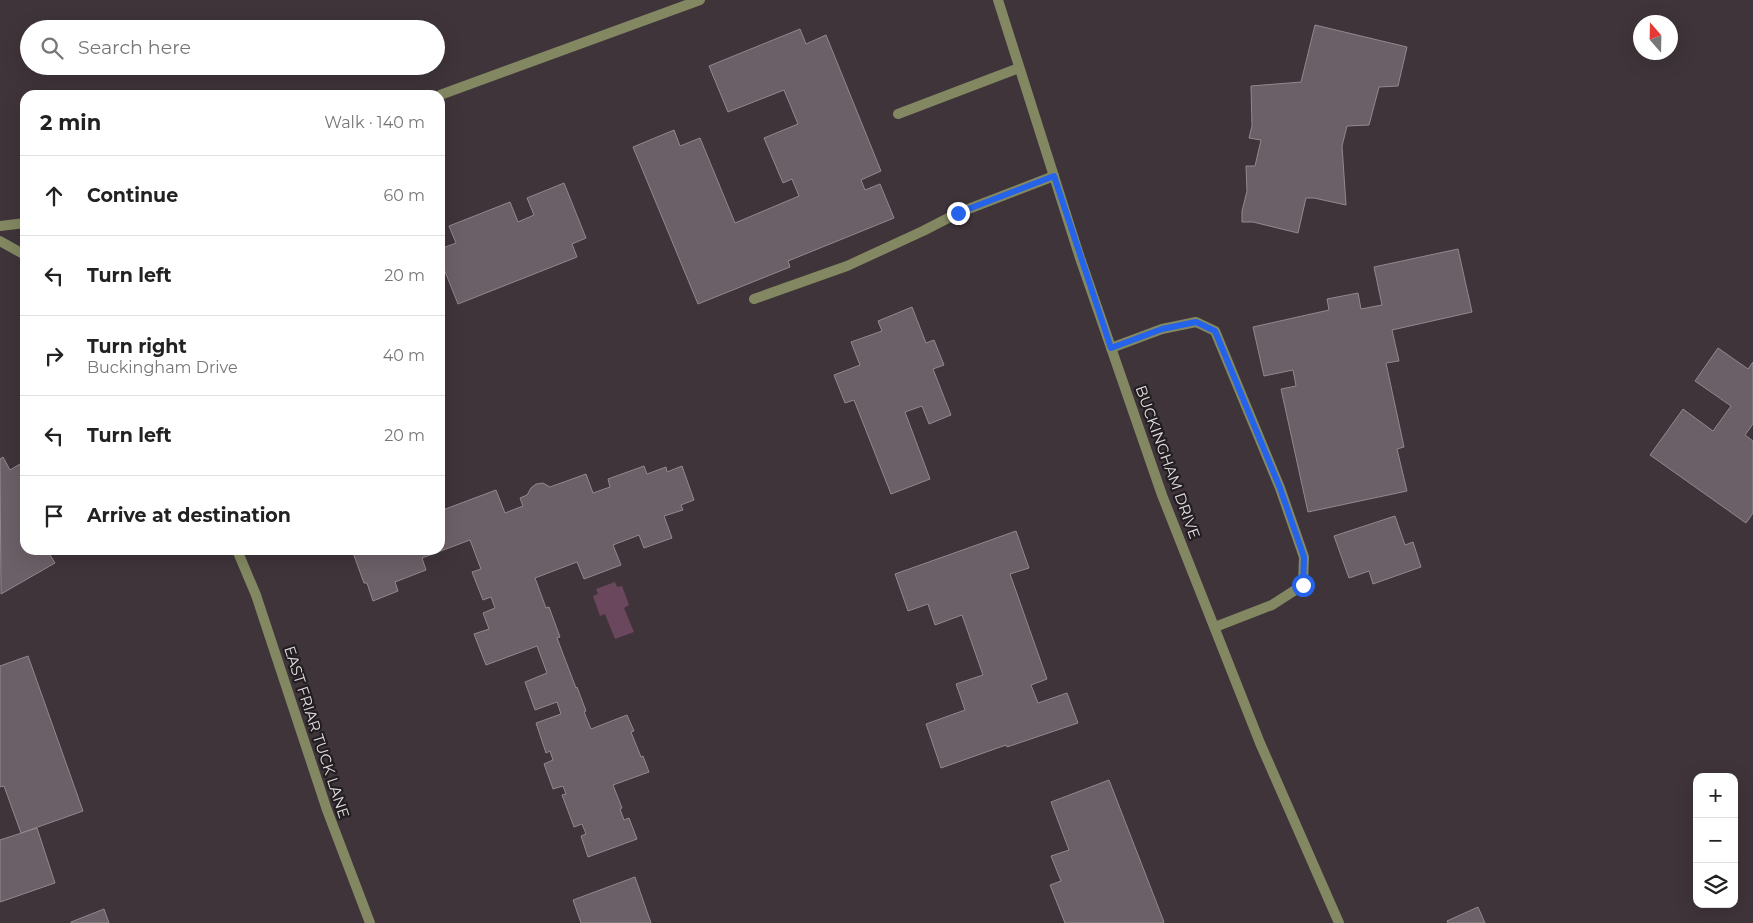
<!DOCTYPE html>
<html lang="en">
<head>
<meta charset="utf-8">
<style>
	body { margin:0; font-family:Montserrat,sans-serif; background:#f2f2f2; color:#222 }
	.controls { position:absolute; right:15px; bottom:15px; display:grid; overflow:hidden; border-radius:10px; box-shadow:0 5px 20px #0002 }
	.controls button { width:45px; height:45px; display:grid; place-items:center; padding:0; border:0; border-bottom:1px solid #e0e0e0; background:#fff; color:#222; font:25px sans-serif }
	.compass { position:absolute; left:1633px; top:15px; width:45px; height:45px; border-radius:50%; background:#fff; box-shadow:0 5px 20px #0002; rotate:340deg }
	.stop { position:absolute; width:15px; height:15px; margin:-11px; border:4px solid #2563eb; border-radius:50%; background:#fff }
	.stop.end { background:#2563eb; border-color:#fff; box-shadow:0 1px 5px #0008 }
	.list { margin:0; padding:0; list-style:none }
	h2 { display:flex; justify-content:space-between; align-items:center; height:65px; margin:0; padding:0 20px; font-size:21px }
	h2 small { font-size:16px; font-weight:400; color:#767676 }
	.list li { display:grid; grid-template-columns:32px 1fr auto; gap:15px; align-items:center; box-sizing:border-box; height:80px; padding:0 20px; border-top:1px solid #e0e0e0 }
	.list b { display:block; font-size:19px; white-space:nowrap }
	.list p { margin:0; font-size:16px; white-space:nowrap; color:#767676 }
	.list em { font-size:16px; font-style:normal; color:#767676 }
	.icon { flex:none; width:28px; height:28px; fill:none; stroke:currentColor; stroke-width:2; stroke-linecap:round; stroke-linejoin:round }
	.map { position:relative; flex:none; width:1753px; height:923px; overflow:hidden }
	.search { position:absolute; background:#fff; box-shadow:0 5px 20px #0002; left:20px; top:20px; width:425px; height:55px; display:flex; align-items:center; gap:12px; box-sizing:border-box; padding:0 18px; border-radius:28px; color:#767676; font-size:19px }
	.panel { position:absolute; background:#fff; box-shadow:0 5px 20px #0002; left:20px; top:90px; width:425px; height:465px; border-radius:15px }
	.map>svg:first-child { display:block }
	.water { fill:#6b475e }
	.building { fill:#6b6067; stroke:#93888e }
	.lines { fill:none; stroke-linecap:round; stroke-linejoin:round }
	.service { stroke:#838862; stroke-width:10 }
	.minor { stroke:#838862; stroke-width:10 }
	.route { stroke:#2563eb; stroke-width:6 }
	.labels { text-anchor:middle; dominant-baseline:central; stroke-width:4.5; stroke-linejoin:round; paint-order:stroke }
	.street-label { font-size:15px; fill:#e4dee2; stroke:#221e20 }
</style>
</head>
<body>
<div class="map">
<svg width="1753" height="923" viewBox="0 0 1753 923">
	<rect width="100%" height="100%" fill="#3e343a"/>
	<!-- water -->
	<path class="water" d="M 615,582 L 617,587 L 622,586 L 629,605 L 624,608 L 634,632 L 615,639 L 605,614 L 600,616 L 593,596 L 598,594 L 596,589 Z"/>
	<!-- building -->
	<g class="building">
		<path d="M 1315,25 L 1407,47 L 1398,86 L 1379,87 L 1369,125 L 1347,126 L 1342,146 L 1346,205 L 1314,198 L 1306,198 L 1298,233 L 1253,222 L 1242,222 L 1242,211 L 1247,191 L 1246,166 L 1255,166 L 1261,140 L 1249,138 L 1252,126 L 1251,86 L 1301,82 Z"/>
		<path d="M 800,29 L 806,44 L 826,35 L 881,171 L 861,180 L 865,190 L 880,184 L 894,218 L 788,261 L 790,267 L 698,304 L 633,147 L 674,130 L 680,146 L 700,138 L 735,223 L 799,196 L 792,179 L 783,183 L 764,138 L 798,124 L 784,90 L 728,112 L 709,66 Z"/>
		<path d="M 564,183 L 586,238 L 572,244 L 577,257 L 458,304 L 440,259 L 440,249 L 456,243 L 449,226 L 510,202 L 518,222 L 534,215 L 527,198 Z"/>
		<path d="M 1458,249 L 1472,312 L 1392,330 L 1399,361 L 1386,363 L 1404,447 L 1397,449 L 1407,491 L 1308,512 L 1281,389 L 1296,386 L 1293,370 L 1264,376 L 1253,327 L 1329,310 L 1327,299 L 1358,293 L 1361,309 L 1382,305 L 1374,267 Z"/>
		<path d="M 912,307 L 926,343 L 934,340 L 944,365 L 933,369 L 951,415 L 929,424 L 922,406 L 905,412 L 930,479 L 891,494 L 854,400 L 845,403 L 834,375 L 860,365 L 851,342 L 882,331 L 878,321 Z"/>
		<path d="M 1718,348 L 1748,369 L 1753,362 L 1753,424 L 1745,435 L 1753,441 L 1753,513 L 1746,523 L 1650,455 L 1683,409 L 1713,431 L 1731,406 L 1695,381 Z"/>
		<path d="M 3,457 L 10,470 L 25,461 L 25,505 L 22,507 L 25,511 L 25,550 L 47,550 L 55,563 L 1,594 L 0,459 Z"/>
		<path d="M 644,466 L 647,474 L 666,467 L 667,472 L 682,466 L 694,500 L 681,505 L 683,510 L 664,516 L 672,538 L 644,548 L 639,535 L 613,545 L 621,565 L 584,579 L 577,562 L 535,578 L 546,608 L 549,607 L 560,637 L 557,638 L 576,688 L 577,687 L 586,711 L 584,712 L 591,729 L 627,715 L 634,731 L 631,732 L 641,757 L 643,756 L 649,772 L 613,785 L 622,808 L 620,809 L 624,820 L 629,818 L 637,839 L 588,857 L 581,836 L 586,834 L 582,824 L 574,827 L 562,795 L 566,794 L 563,786 L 553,789 L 544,764 L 553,760 L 550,751 L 546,753 L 536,723 L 561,714 L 557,702 L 535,710 L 525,682 L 547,673 L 537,646 L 486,665 L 474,634 L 489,629 L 483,613 L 495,608 L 491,597 L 483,600 L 472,572 L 481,569 L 470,540 L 422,558 L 426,570 L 395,582 L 398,591 L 373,601 L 367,583 L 364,583 L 352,550 L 440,550 L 440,511 L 496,490 L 505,513 L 523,506 L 520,498 L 527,495 L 531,488 L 536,484 L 543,483 L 550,487 L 586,474 L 593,493 L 610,487 L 608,479 Z"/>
		<path d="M 1395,516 L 1405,545 L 1413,542 L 1421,567 L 1373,584 L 1369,571 L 1349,578 L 1334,536 Z"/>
		<path d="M 1016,531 L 1029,568 L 1010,574 L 1047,679 L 1031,685 L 1038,703 L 1067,693 L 1078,723 L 1007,747 L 1006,745 L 941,768 L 926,724 L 965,710 L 956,684 L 983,675 L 962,615 L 935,625 L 928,604 L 908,611 L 895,574 Z"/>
		<path d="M 28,656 L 83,811 L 21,833 L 4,786 L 0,787 L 0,666 Z"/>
		<path d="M 1109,780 L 1164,922 L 1163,923 L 1065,923 L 1050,885 L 1061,881 L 1051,856 L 1069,850 L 1051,802 Z"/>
		<path d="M 37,828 L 55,883 L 0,902 L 0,840 Z"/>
		<path d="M 635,877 L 651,923 L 581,923 L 573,900 Z"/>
		<path d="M 1478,907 L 1485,923 L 1448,923 L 1447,921 Z"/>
		<path d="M 104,909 L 109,923 L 71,923 L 71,922 Z"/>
	</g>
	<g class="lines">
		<!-- service -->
		<g class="service">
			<path d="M 898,114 L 1019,68"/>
			<path d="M 754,299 L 847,266 L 923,231 L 958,213 L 1054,176"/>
			<path d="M 1111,348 L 1162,329 L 1196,322 L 1215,331 L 1280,488 L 1304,557 L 1303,585 L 1272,605 L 1215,627"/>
		</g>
		<!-- minor -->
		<g class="minor">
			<path d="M 998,0 L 1079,255 L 1162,495 L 1260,743 L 1339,923"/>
			<path d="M 440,95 L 700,0"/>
			<path d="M 0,226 L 25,223"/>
			<path d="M 0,241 L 25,255"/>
			<path d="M 237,550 L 256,595 L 327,810 L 370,923"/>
		</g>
	</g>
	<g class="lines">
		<!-- route -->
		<path class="route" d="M 958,213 L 1054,176 L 1111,348 L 1162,329 L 1196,322 L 1215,331 L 1280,488 L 1304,557 L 1303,585"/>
	</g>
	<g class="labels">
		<!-- street labels -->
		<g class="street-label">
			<text transform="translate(1168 462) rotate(70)">BUCKINGHAM DRIVE</text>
			<text transform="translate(317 732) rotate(72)">EAST FRIAR TUCK LANE</text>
		</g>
	</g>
</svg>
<div class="controls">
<button>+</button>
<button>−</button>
<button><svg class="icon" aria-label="layers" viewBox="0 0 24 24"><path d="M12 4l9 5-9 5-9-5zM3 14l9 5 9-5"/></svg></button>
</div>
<svg class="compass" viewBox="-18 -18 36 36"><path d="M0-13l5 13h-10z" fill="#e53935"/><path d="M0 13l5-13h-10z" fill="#767676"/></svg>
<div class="stop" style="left:1303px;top:585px"></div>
<div class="stop end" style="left:958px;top:213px"></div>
<div class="search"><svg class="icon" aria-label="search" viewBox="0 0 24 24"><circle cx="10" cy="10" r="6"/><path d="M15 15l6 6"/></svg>Search here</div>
<section class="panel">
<h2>2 min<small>Walk · 140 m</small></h2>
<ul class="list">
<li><svg class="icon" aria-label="ahead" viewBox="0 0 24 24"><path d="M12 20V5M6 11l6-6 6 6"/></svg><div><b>Continue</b></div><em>60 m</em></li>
<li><svg class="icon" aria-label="left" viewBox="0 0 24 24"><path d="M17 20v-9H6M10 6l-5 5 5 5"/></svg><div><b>Turn left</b></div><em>20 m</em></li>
<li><svg class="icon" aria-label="right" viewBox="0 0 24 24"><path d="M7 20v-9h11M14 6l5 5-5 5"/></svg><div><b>Turn right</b><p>Buckingham Drive</p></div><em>40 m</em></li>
<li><svg class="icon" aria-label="left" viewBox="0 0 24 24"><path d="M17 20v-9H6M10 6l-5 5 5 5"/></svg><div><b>Turn left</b></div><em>20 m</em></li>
<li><svg class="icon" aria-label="arrive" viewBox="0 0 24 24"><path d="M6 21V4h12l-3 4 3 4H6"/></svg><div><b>Arrive at destination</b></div></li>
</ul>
</section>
</div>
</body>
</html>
